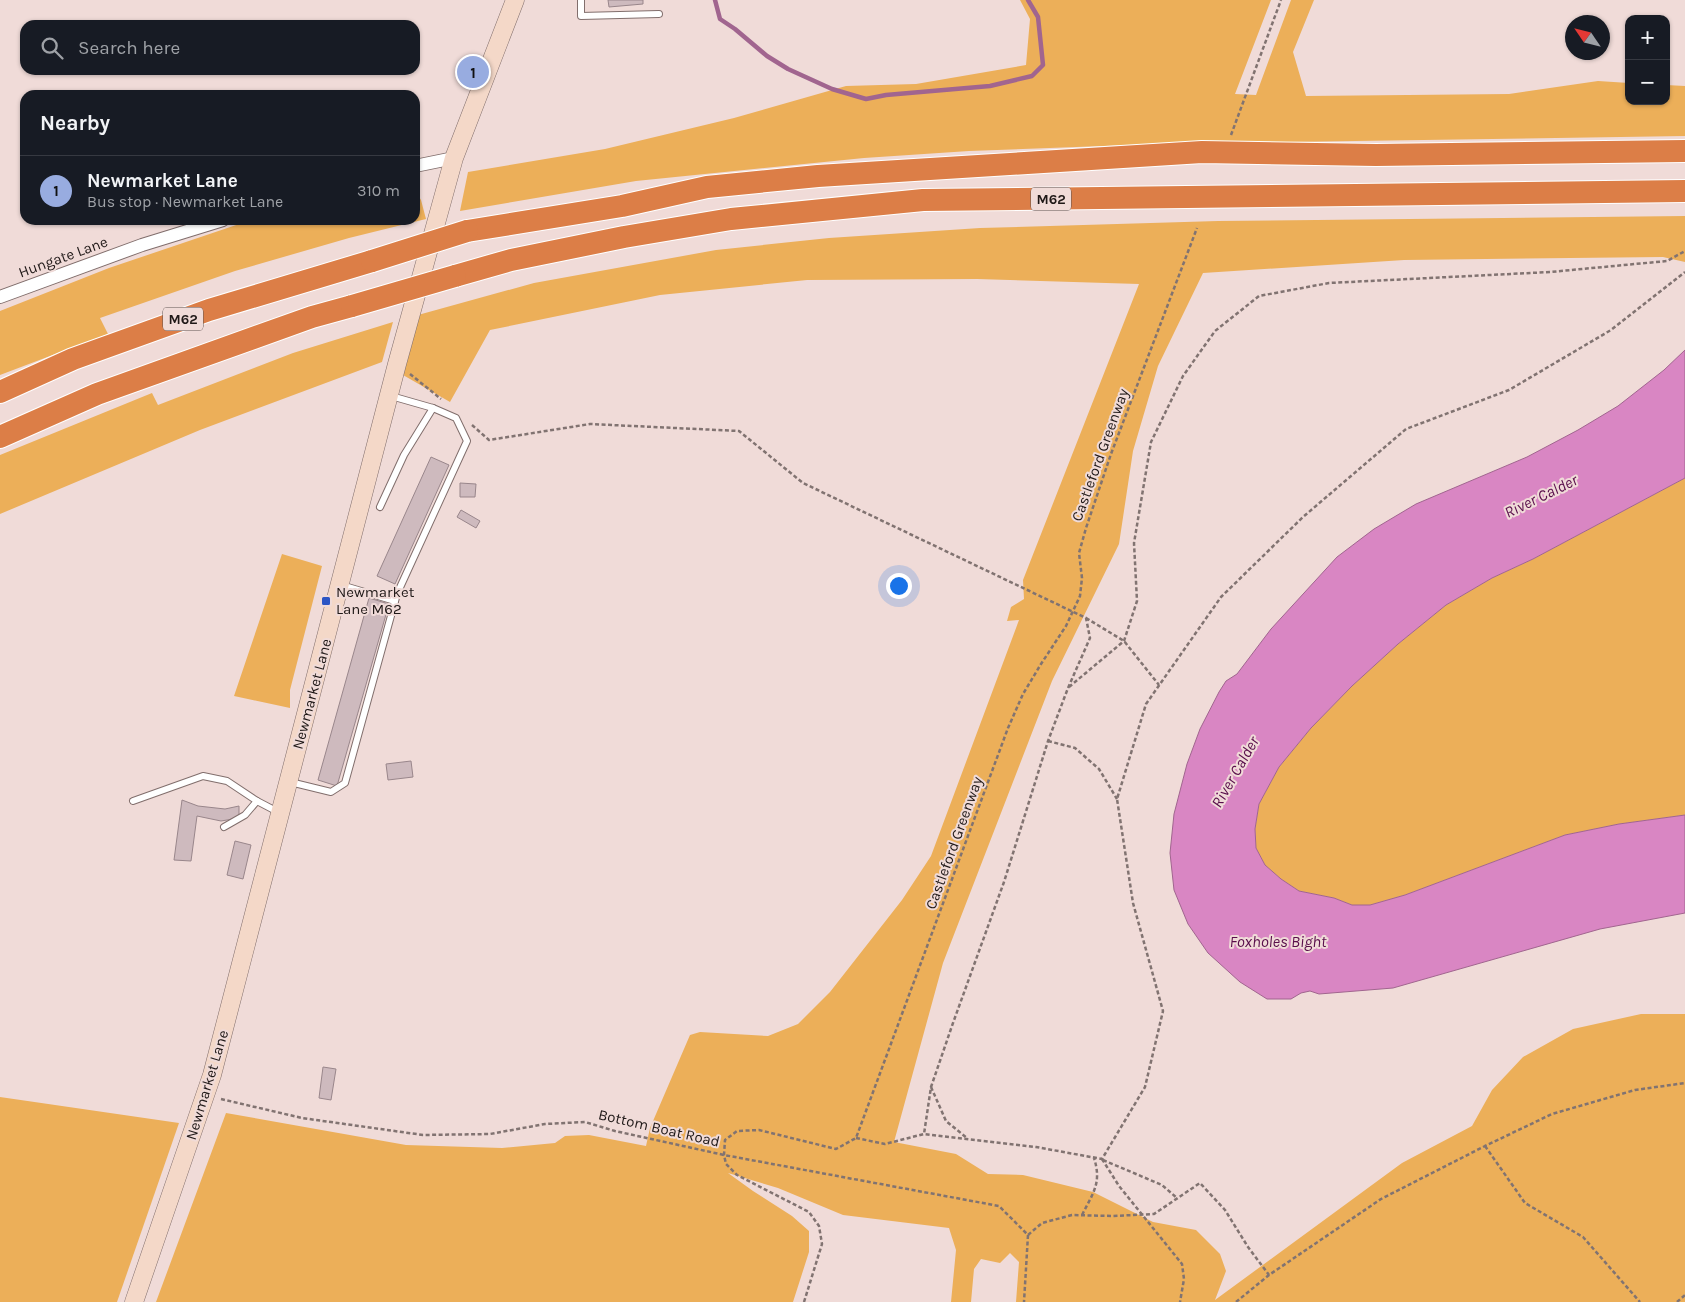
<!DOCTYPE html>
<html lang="en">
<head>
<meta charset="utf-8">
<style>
	body { margin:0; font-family:Karla,sans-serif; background:#20242c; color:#f1f3f6 }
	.controls { position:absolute; right:15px; top:15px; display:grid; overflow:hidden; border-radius:10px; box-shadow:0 1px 4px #0004 }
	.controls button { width:45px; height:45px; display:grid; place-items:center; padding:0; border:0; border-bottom:1px solid #363941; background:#171b24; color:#f1f3f6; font:25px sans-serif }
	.compass { position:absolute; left:1565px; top:15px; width:45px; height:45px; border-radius:50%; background:#171b24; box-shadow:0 1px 4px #0004; rotate:305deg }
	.you { position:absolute; left:898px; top:585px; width:18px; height:18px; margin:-12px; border:4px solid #fff; border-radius:50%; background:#1a73e8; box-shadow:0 0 0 8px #1a73e833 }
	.badge { display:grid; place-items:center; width:32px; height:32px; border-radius:50%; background:#98ace0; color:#111; font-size:16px; font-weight:700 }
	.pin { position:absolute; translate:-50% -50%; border:2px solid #fff; box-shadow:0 1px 5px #0006 }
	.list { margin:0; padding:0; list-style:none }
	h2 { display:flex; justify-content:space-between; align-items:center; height:65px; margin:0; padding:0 20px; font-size:21px }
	h2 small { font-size:16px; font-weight:400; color:#9ea1a6 }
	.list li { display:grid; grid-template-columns:32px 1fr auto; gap:15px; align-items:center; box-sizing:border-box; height:70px; padding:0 20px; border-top:1px solid #363941 }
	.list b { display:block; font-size:19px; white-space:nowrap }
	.list p { margin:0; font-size:16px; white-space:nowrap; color:#9ea1a6 }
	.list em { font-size:16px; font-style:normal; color:#9ea1a6 }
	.icon { flex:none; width:28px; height:28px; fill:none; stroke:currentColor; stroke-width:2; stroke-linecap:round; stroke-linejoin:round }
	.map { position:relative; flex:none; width:1685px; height:1302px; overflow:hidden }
	.search { position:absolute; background:#171b24; box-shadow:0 1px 4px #0004; left:20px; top:20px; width:400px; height:55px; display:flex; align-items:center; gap:12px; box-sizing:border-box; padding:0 18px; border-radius:15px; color:#9ea1a6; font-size:19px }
	.panel { position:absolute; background:#171b24; box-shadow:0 1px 4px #0004; left:20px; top:90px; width:400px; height:135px; border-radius:15px }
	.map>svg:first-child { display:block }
	.green { fill:#ecaf59 }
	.water { fill:#d986c3; stroke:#a1658f }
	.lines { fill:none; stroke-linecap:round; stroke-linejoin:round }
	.stream { stroke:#a1658f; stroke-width:4.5 }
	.building { fill:#cebabe; stroke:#99868b }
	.service-casing { stroke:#816e6c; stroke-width:8 }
	.minor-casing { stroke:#816e6c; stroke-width:14 }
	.secondary-casing { stroke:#816e6c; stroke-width:19 }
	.motorway-casing { stroke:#fff; stroke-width:24 }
	.path { stroke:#817371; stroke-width:2.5; stroke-dasharray:4 2.5; stroke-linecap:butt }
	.service { stroke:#fff; stroke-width:6 }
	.minor { stroke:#fff; stroke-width:12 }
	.secondary { stroke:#f4d8c8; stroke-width:18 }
	.motorway { stroke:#dc7e47; stroke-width:22 }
	.motorway-bridge-casing { stroke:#fff; stroke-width:24; stroke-linecap:butt }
	.motorway-bridge { stroke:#dc7e47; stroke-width:22 }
	.poi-dot { fill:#2c55c4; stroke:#f0dbd8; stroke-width:2 }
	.labels { text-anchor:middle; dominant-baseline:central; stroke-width:4; stroke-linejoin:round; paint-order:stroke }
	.shield { fill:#f0dbd8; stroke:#5e5251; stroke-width:1 }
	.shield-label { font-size:14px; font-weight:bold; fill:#1f1817 }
	.street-label { font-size:15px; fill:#1f1817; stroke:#f0dbd8 }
	.poi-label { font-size:15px; fill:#1f1817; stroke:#f0dbd8; text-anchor:start }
	.water-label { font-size:16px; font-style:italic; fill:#590e4b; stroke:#f0dbd8 }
</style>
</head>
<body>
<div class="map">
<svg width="1685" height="1302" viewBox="0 0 1685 1302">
	<rect width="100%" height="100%" fill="#f0dbd8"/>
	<!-- green -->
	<g class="green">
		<path d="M 1020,0 L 1271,0 L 1235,94 L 1256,95 L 1291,0 L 1314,0 L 1293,52 L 1306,96 L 1509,94 L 1598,81 L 1629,83 L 1629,101 L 1666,101 L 1666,85 L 1685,86 L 1685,136 L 1157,144 L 969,151 L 864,158 L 636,181 L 460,211 L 468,172 L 605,149 L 734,118 L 846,86 L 916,84 L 1026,65 L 1030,19 Z"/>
		<path d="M 415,190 L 421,200 L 426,219 L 349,238 L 235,271 L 100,318 L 108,334 L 0,375 L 0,311 L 109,268 L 251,220 L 415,220 Z"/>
		<path d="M 1685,216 L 1685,262 L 1663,257 L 1404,260 L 1203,273 L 1158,366 L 1133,451 L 1119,544 L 1052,681 L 943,963 L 894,1142 L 956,1154 L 988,1174 L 1023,1175 L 1093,1192 L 1153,1222 L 1196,1230 L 1220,1254 L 1226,1271 L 1215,1300 L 1402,1163 L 1472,1126 L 1492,1090 L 1523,1057 L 1573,1029 L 1641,1014 L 1685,1014 L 1685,1302 L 1016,1302 L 1019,1262 L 1010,1253 L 1000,1263 L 981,1259 L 974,1269 L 971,1302 L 951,1302 L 956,1250 L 949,1228 L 843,1215 L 778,1188 L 728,1173 L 753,1191 L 792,1216 L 809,1231 L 809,1252 L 793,1302 L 156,1302 L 226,1113 L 406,1145 L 502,1148 L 555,1143 L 565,1136 L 589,1135 L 646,1146 L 650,1128 L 690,1035 L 700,1032 L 768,1036 L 798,1024 L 830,992 L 902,900 L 931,856 L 1019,620 L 1007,621 L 1011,607 L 1024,599 L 1023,580 L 1139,284 L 977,279 L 807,280 L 660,295 L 490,330 L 450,402 L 403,375 L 418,315 L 534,283 L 716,250 L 829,238 L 980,228 L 1218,221 Z"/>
		<path d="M 393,322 L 382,362 L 200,430 L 0,514 L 0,455 L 152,393 L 158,405 L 293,353 Z"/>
		<path d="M 1685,478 L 1685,815 L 1619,824 L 1565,835 L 1405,895 L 1370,905 L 1352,905 L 1334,898 L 1299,891 L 1281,879 L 1265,865 L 1256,848 L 1255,829 L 1259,804 L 1279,767 L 1311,728 L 1352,686 L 1398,644 L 1446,605 L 1492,578 L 1533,559 Z"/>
		<path d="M 282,554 L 322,566 L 290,690 L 290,708 L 234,696 Z"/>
		<path d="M 0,1097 L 179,1123 L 117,1302 L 0,1302 Z"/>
	</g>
	<!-- water -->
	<path class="water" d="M 1685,350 L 1685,478 L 1533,559 L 1492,578 L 1446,605 L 1398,644 L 1352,686 L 1311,728 L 1279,767 L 1259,804 L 1255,829 L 1256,848 L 1265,865 L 1281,879 L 1299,891 L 1334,898 L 1352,905 L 1370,905 L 1405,895 L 1565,835 L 1619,824 L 1685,815 L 1685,913 L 1600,929 L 1393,988 L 1319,994 L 1310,991 L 1301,993 L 1291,999 L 1267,999 L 1240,982 L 1208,953 L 1188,924 L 1174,890 L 1170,853 L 1174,814 L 1187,764 L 1200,729 L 1219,692 L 1226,681 L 1237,674 L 1271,629 L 1337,557 L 1374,529 L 1416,504 L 1527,457 L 1578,430 L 1618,406 L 1664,370 Z"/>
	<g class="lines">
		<!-- stream -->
		<path class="stream" d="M 715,0 L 720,19 L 735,29 L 767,56 L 788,69 L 832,89 L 866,99 L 886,95 L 990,86 L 1032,76 L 1043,65 L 1038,17 L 1028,0"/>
	</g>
	<!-- building -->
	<g class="building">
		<path d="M 608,0 L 643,0 L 643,4 L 609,7 Z"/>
		<path d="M 431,457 L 449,465 L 395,584 L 377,576 Z"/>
		<path d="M 460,483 L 476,484 L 475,497 L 460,497 Z"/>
		<path d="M 461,510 L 480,521 L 476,528 L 457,517 Z"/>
		<path d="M 369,598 L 389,604 L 337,786 L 318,780 Z"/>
		<path d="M 411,761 L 413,777 L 388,780 L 386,764 Z"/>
		<path d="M 182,800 L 198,806 L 225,809 L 239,806 L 239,818 L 221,821 L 197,816 L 191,861 L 174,860 Z"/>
		<path d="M 235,841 L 251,845 L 243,879 L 227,875 Z"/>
		<path d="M 323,1067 L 336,1069 L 331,1100 L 319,1098 Z"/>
	</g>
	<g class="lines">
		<defs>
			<g id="service">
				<path d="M 581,0 L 581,16 L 659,14"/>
				<path d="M 380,507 L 404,455 L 433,408"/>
				<path d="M 341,585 L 395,601"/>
				<path d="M 290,782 L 331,792 L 345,783 L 397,594 L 467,441 L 456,418 L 433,408 L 391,396"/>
				<path d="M 133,801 L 203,776 L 227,781 L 257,801 L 278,812"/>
				<path d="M 224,827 L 245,815 L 257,801"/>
			</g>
			<g id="minor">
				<path d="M 415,166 L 454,158"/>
				<path d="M 0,297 L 142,245 L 223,220"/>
			</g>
			<path id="secondary" d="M 134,1302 L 212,1075 L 397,364 L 454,158 L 515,0"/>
			<g id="motorway">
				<path d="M 467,231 L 622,206 L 707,187 L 818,176 L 1202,152 L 1376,155 L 1685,151"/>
				<path d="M 455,276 L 511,260 L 624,237 L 731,219 L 923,200 L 1685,191"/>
				<path d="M 0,392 L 73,359 L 209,310 L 372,261"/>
				<path d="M 0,437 L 97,394 L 312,317 L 352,306"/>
			</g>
		</defs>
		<!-- service casing -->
		<use href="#service" class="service-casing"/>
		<!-- minor casing -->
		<use href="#minor" class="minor-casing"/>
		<!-- secondary casing -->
		<use href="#secondary" class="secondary-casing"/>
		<!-- motorway casing -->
		<use href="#motorway" class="motorway-casing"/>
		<!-- path -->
		<g class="path">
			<path d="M 1231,135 L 1281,0"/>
			<path d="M 410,374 L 441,399"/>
			<path d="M 472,425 L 489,440 L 590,424 L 739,431 L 803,483 L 1086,618 L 1090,638 L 1068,688 L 1048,741 L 1004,882 L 953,1023 L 931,1087 L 924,1134"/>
			<path d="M 1086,618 L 1124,641 L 1159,685"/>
			<path d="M 1069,687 L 1124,641 L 1137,601 L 1134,543 L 1151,442 L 1183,376 L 1215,331 L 1259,296 L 1329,283 L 1550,272 L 1667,261 L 1685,251"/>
			<path d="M 1048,741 L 1075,748 L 1099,769 L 1117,799"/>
			<path d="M 931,1087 L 946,1121 L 967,1138"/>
			<path d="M 221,1099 L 302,1118 L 423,1135 L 490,1134 L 545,1124 L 585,1122 L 615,1131 L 724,1155 L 999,1206 L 1028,1235 L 1024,1302"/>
			<path d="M 856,1138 L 885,1144 L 924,1134 L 1036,1147 L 1102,1159 L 1145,1087 L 1163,1011 L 1133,903 L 1117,799 L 1146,704 L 1221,597 L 1303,517 L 1406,429 L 1509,390 L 1611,330 L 1685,272"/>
			<path d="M 1485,1146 L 1525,1203 L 1583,1237 L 1640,1302"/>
			<path d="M 1102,1159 L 1119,1186 L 1182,1264 L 1184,1279 L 1180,1302"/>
			<path d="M 1103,1160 L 1162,1185 L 1177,1198"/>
			<path d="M 1082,1215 C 1093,1193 1102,1183 1094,1158"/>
			<path d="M 1028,1235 L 1042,1223 L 1072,1215 L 1113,1216 L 1154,1214 L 1200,1183 L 1225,1210 L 1248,1247 L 1269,1275"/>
			<path d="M 804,1302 L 822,1244 L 819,1226 L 809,1212 L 737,1175 L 726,1164 L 724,1155 L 725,1140 L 737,1131 L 759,1130 L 836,1149 L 856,1138 L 1008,728 L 1023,694 L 1041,664 L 1066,626 L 1080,596 L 1082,578 L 1079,553 L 1086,528 L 1111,454 L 1197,228"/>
			<path d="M 1236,1302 L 1269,1275 L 1381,1199 L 1485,1146 L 1552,1114 L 1635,1090 L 1685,1083"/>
			<path d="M 1677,1302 L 1685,1295"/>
		</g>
		<!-- service -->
		<use href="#service" class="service"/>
		<!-- minor -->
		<use href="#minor" class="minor"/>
		<!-- secondary -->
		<use href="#secondary" class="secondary"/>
		<!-- motorway -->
		<use href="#motorway" class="motorway"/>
		<defs>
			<g id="motorway-bridge">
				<path d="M 372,261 L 467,231"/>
				<path d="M 352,306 L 455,276"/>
			</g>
		</defs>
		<!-- motorway-bridge casing -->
		<use href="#motorway-bridge" class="motorway-bridge-casing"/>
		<!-- motorway-bridge -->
		<use href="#motorway-bridge" class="motorway-bridge"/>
	</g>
	<!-- markers -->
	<rect class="poi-dot" x="321" y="596" width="10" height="10" rx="2.5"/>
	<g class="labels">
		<!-- shield labels -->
		<g class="shield">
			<rect x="1031" y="187.5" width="40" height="23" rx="4"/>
			<rect x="163" y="307.5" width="40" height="23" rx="4"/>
		</g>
		<g class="shield-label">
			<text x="1051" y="199">M62</text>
			<text x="183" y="319">M62</text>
		</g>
		<!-- street labels -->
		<g class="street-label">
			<text transform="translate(63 257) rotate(-20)">Hungate Lane</text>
			<text transform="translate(1100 455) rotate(-70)">Castleford Greenway</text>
			<text transform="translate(312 694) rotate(-75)">Newmarket Lane</text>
			<text transform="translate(954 843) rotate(-70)">Castleford Greenway</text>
			<text transform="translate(207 1085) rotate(-73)">Newmarket Lane</text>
			<text transform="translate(659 1128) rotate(13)">Bottom Boat Road</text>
		</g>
		<!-- poi labels -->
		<g class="poi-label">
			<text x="336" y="592">Newmarket<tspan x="336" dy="17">Lane M62</tspan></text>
		</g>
		<!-- water labels -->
		<g class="water-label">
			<text transform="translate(1541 496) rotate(-26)">River Calder</text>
			<text transform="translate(1235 772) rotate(-60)">River Calder</text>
			<text x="1278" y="941">Foxholes Bight</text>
		</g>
	</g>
</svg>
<div class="controls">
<button>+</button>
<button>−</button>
</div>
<svg class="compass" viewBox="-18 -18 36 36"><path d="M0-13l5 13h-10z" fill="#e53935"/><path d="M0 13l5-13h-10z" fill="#9ea1a6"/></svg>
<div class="you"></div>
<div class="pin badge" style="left:473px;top:72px">1</div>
<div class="search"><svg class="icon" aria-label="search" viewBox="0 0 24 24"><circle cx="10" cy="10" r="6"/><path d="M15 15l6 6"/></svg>Search here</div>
<section class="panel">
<h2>Nearby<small></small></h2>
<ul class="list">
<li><span class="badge">1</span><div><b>Newmarket Lane</b><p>Bus stop · Newmarket Lane</p></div><em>310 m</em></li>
</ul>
</section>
</div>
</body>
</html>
